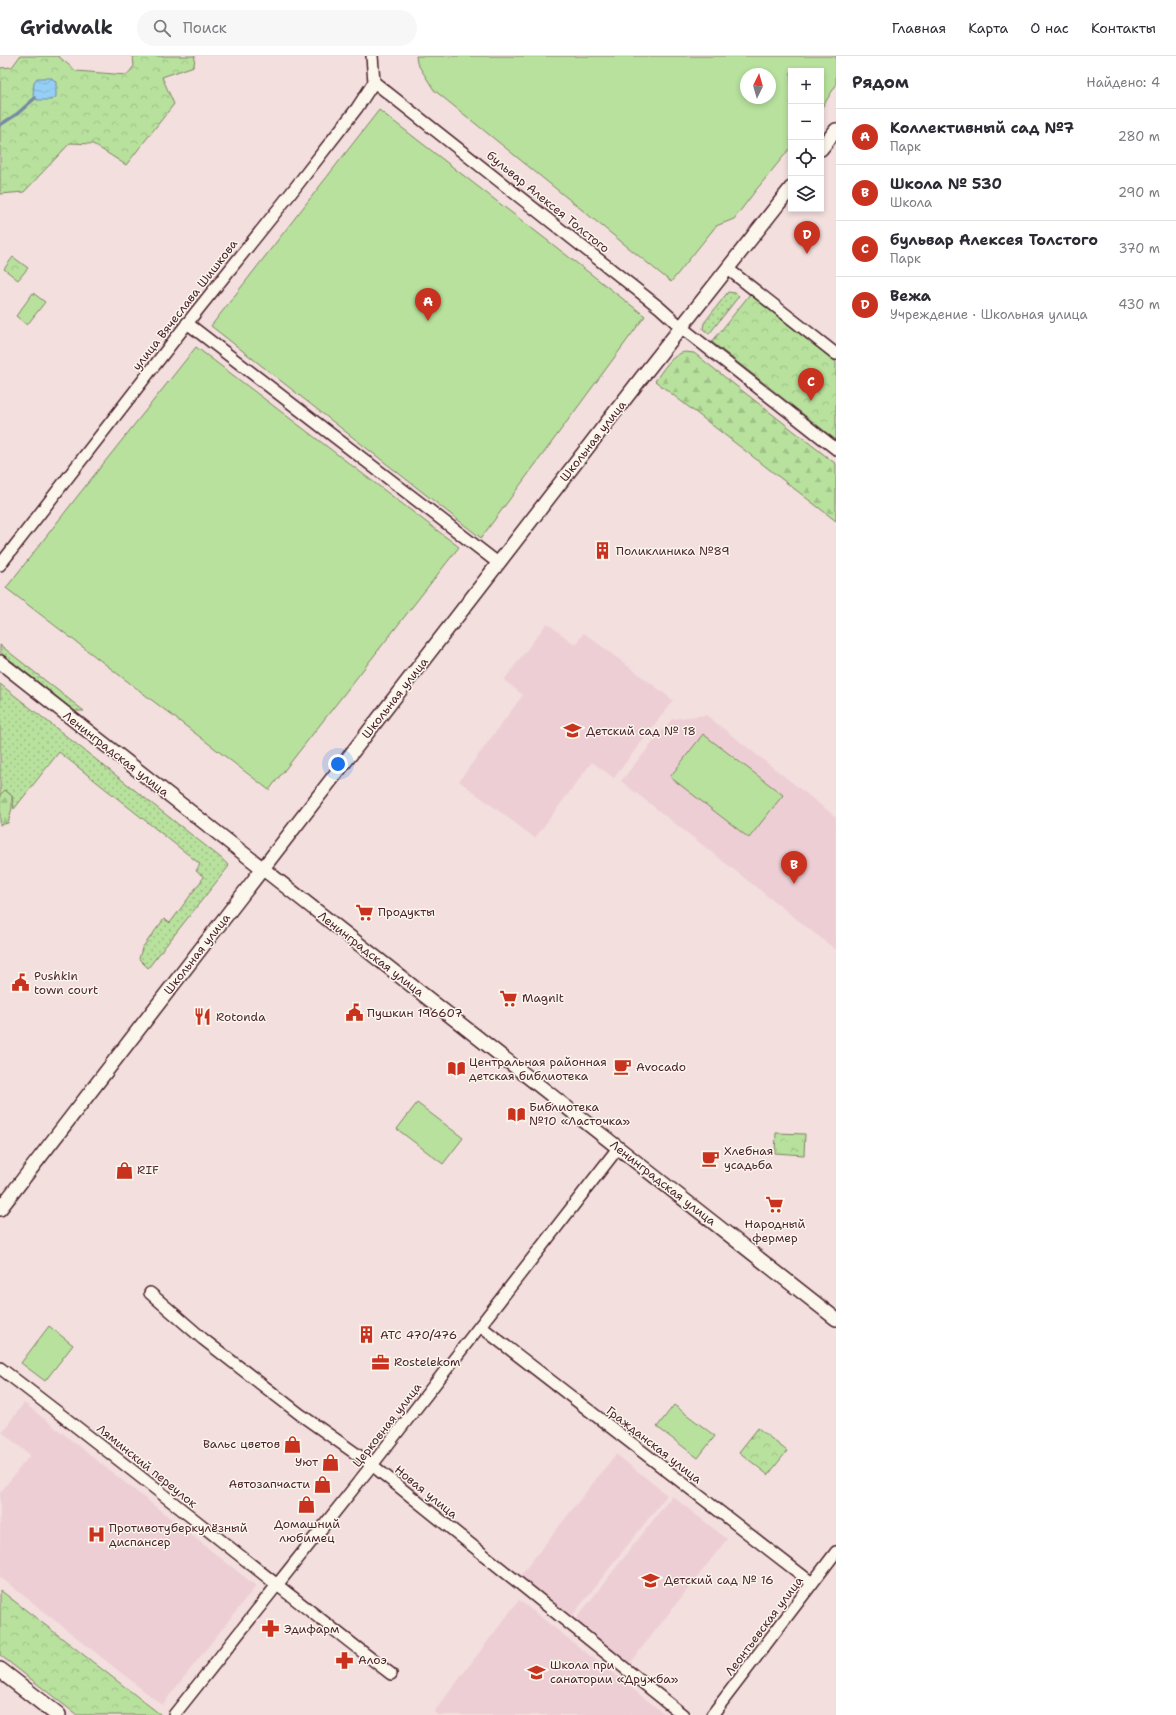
<!DOCTYPE html>
<html lang="ru">
<head>
<meta charset="utf-8">
<style>
	body { margin:0; font-family:"Shantell Sans",sans-serif; background:#f7f7f7; color:#2b2b33 }
	.controls { position:absolute; right:12px; top:12px; display:grid; overflow:hidden; border-radius:0px; box-shadow:0 2px 6px #0003 }
	.controls button { width:36px; height:36px; display:grid; place-items:center; padding:0; border:0; border-bottom:1px solid #e1e1e2; background:#fff; color:#2b2b33; font:20px sans-serif }
	.compass { position:absolute; left:740px; top:12px; width:36px; height:36px; border-radius:50%; background:#fff; box-shadow:0 2px 6px #0003; rotate:5deg }
	.you { position:absolute; left:338px; top:708px; width:14px; height:14px; margin:-10px; border:3px solid #fff; border-radius:50%; background:#1a73e8; box-shadow:0 0 0 6px #1a73e833 }
	.badge { display:grid; place-items:center; width:26px; height:26px; border-radius:50%; background:#c8321e; color:#fff; font-size:13px; font-weight:700 }
	.pin { position:absolute; translate:-50% -33px; filter:drop-shadow(0 1px 2px #0008) }
	.pin::after { content:''; position:absolute; top:21px; width:14px; height:12px; background:inherit; clip-path:polygon(0 0,100% 0,50% 100%) }
	.list { margin:0; padding:0; list-style:none }
	h2 { display:flex; justify-content:space-between; align-items:center; height:52px; margin:0; padding:0 16px; font-size:17px }
	h2 small { font-size:13px; font-weight:400; color:#7c7c81 }
	.list li { display:grid; grid-template-columns:26px 1fr auto; gap:12px; align-items:center; box-sizing:border-box; height:56px; padding:0 16px; border-top:1px solid #e1e1e2 }
	.list b { display:block; font-size:15px; white-space:nowrap }
	.list p { margin:0; font-size:13px; white-space:nowrap; color:#7c7c81 }
	.list em { font-size:13px; font-style:normal; color:#7c7c81 }
	.icon { flex:none; width:22px; height:22px; fill:none; stroke:currentColor; stroke-width:2; stroke-linecap:round; stroke-linejoin:round }
	.map { position:relative; flex:none; width:836px; height:1659px; overflow:hidden }
	header { display:flex; align-items:center; gap:24px; box-sizing:border-box; height:56px; padding:0 20px; background:#fff; border-bottom:1px solid #e1e1e2 }
	header strong { font-size:19px }
	nav { display:flex; gap:22px; margin-inline-start:auto; font-size:14px }
	.search { width:280px; height:36px; background:#f7f7f7; display:flex; align-items:center; gap:10px; box-sizing:border-box; padding:0 14px; border-radius:22px; color:#7c7c81; font-size:15px }
	main { display:flex }
	aside { flex:1; background:#fff }
	.map>svg:first-child { display:block }
	.built { fill:#edced4 }
	.grass { fill:url(#grass-dots); stroke:#808064 }
	.forest { fill:url(#forest-firs); stroke:#808064 }
	.park { fill:url(#park-crowns); stroke:#808064 }
	.garden { fill:#b7e19d; stroke:#808064; fill-rule:evenodd }
	.water { fill:url(#water-waves); stroke:#7789a4 }
	.lines { fill:none; stroke-linecap:round; stroke-linejoin:round }
	.stream { stroke:#7789a4; stroke-width:3.5 }
	.minor-casing { stroke:#4a1f2b; stroke-width:14 }
	.tertiary-casing { stroke:#4a1f2b; stroke-width:16 }
	.secondary-casing { stroke:#4a1f2b; stroke-width:18 }
	.minor { stroke:#fbf7ec; stroke-width:11 }
	.tertiary { stroke:#fbf7ec; stroke-width:13 }
	.secondary { stroke:#fbf7ec; stroke-width:15 }
	.labels { text-anchor:middle; dominant-baseline:central; stroke-width:3; stroke-linejoin:round; paint-order:stroke }
	.street-label { font-size:12px; fill:#4a1f2b; stroke:#fbf7ec }
	.poi-label { font-size:12px; fill:#4a1f2b; stroke:#fbf7ec; text-anchor:start }
</style>
</head>
<body>
<header>
<strong>Gridwalk</strong>
<div class="search"><svg class="icon" aria-label="search" viewBox="0 0 24 24"><circle cx="10" cy="10" r="6"/><path d="M15 15l6 6"/></svg>Поиск</div>
<nav><a>Главная</a><a>Карта</a><a>О нас</a><a>Контакты</a></nav>
</header>
<main>
<div class="map">
<svg width="836" height="1659" viewBox="0 0 836 1659">
	<defs>
		<pattern id="grass-dots" width="8" height="8" patternUnits="userSpaceOnUse"><rect width="8" height="8" fill="#b7e19d"/><path d="M2 2h.1M6 6h.1" fill="none" stroke="#9fc187" stroke-width="1.8" stroke-linecap="round"/></pattern>
		<pattern id="forest-firs" width="22" height="20" patternUnits="userSpaceOnUse"><rect width="22" height="20" fill="#b7e19d"/><path d="M5 1l3.5 6h-7zM16 11l3.5 6h-7z" fill="#9fc187"/></pattern>
		<pattern id="park-crowns" width="20" height="18" patternUnits="userSpaceOnUse"><rect width="20" height="18" fill="#b7e19d"/><path d="M2 6a3 3 0 1 1 6 0M12 15a3 3 0 1 1 6 0" fill="none" stroke="#9fc187"/></pattern>
		<pattern id="water-waves" width="16" height="10" patternUnits="userSpaceOnUse"><rect width="16" height="10" fill="#95cff5"/><path d="M0 5q4-4 8 0t8 0" fill="none" stroke="#82b1d2"/></pattern>
	</defs>
	<rect width="100%" height="100%" fill="#f3dfde"/>
	<filter id="ink" filterUnits="userSpaceOnUse"><feTurbulence type="fractalNoise" baseFrequency=".025" numOctaves="2"/><feDisplacementMap in="SourceGraphic" scale="8" xChannelSelector="R" yChannelSelector="G"/><feConvolveMatrix kernelMatrix="1 2 1 2 8 2 1 2 1" color-interpolation-filters="sRGB"/></filter>
	<g filter="url(#ink)">
		<!-- built -->
		<g class="built">
			<path d="M 547,567 L 575,589 L 584,577 L 673,644 L 614,722 L 592,706 L 535,782 L 459,725 L 523,639 L 504,624 Z"/>
			<path d="M 706,659 L 836,761 L 836,894 L 621,725 L 672,663 Z"/>
			<path d="M 24,1347 L 256,1530 L 162,1649 L 0,1521 L 0,1437 L 30,1399 L 2,1376 Z"/>
			<path d="M 616,1398 L 667,1439 L 572,1560 L 520,1520 Z"/>
			<path d="M 672,1440 L 727,1483 L 630,1607 L 575,1564 Z"/>
			<path d="M 519,1544 L 666,1659 L 438,1659 L 434,1656 Z"/>
		</g>
		<!-- grass -->
		<g class="grass">
			<path d="M 728,236 L 735,237 L 739,240 L 709,278 L 703,273 L 704,267 Z"/>
			<path d="M 0,589 L 84,655 L 75,655 L 0,596 Z"/>
			<path d="M 0,628 L 221,802 L 229,810 L 148,912 L 139,903 L 142,892 L 164,863 L 170,867 L 204,821 L 196,815 L 200,808 L 59,696 L 14,753 L 12,740 L 5,734 L 0,739 Z"/>
		</g>
		<!-- forest -->
		<g class="forest">
			<path d="M 685,296 L 694,297 L 836,408 L 836,465 L 655,325 C 663,314 672,298 685,296 Z"/>
			<path d="M 5,734 L 12,740 L 12,752 L 8,767 L 0,769 L 0,739 Z"/>
		</g>
		<!-- park -->
		<g class="park">
			<path d="M 20,0 L 58,0 L 76,15 L 127,19 L 134,10 L 133,0 L 195,0 L 194,10 L 162,21 L 174,48 L 126,109 L 93,88 L 70,87 L 24,136 L 0,138 L 0,12 L 12,11 Z"/>
			<path d="M 13,201 L 28,212 L 18,224 L 4,213 Z"/>
			<path d="M 750,238 L 836,306 L 836,384 L 712,286 Z"/>
			<path d="M 776,1077 L 805,1078 L 804,1099 L 775,1097 Z"/>
			<path d="M 758,1372 L 787,1395 L 768,1419 L 739,1396 Z"/>
			<path d="M 0,1534 L 161,1659 L 77,1659 L 0,1599 Z"/>
		</g>
		<!-- garden -->
		<g class="garden">
			<path d="M 416,0 L 836,0 L 836,29 L 821,53 L 821,15 L 791,15 L 791,91 L 756,134 L 734,163 L 716,170 L 671,226 L 434,34 L 417,7 ZM 746,18 L 770,18 L 770,42 L 746,42 Z"/>
			<path d="M 379,54 L 645,260 L 481,482 L 211,270 Z"/>
			<path d="M 33,237 L 45,246 L 27,269 L 16,260 Z"/>
			<path d="M 196,291 L 459,491 L 269,734 L 6,532 L 80,437 Z"/>
			<path d="M 703,678 L 783,739 L 749,782 L 670,721 Z"/>
			<path d="M 417,1047 L 463,1082 L 443,1108 L 397,1073 Z"/>
			<path d="M 49,1270 L 73,1289 L 45,1325 L 21,1307 Z"/>
			<path d="M 674,1349 L 715,1380 L 698,1402 L 657,1371 Z"/>
		</g>
		<!-- water -->
		<path class="water" d="M 37,22 L 52,22 L 56,26 L 56,41 L 51,44 L 37,44 L 33,40 L 34,26 Z"/>
		<g class="lines">
			<!-- stream -->
			<path class="stream" d="M 0,69 L 17,58 L 35,42"/>
			<defs>
				<g id="minor">
					<path d="M 374,26 L 660,252 L 681,271 L 836,393"/>
					<path d="M 728,213 L 836,298"/>
					<path d="M 187,267 L 498,507"/>
					<path d="M 0,509 L 196,256 L 291,137 L 357,52 L 374,26 L 372,0"/>
					<path d="M 150,1237 L 203,1283 L 301,1359 L 372,1409 L 683,1659"/>
					<path d="M 480,1270 L 812,1527"/>
					<path d="M 0,1312 C 132,1412 260,1517 391,1618"/>
					<path d="M 174,1659 L 372,1409 L 618,1092"/>
					<path d="M 712,1659 L 836,1496"/>
				</g>
				<g id="tertiary">
					<path d="M 821,93 L 836,74"/>
					<path d="M 0,606 L 836,1263"/>
					<path d="M 0,1153 L 642,321 L 791,132"/>
				</g>
				<path id="secondary" d="M 0,1614 L 58,1659"/>
			</defs>
			<!-- minor casing -->
			<use href="#minor" class="minor-casing"/>
			<!-- tertiary casing -->
			<use href="#tertiary" class="tertiary-casing"/>
			<!-- secondary casing -->
			<use href="#secondary" class="secondary-casing"/>
			<!-- minor -->
			<use href="#minor" class="minor"/>
			<!-- tertiary -->
			<use href="#tertiary" class="tertiary"/>
			<!-- secondary -->
			<use href="#secondary" class="secondary"/>
		</g>
	</g>
	<!-- icons -->
	<defs>
		<symbol id="building-bare" viewBox="-9 -9 18 18"><path d="M-4-6H4V6H1V3H-1V6H-4ZM-2.5-4.3h1.7v1.8h-1.7ZM.8-4.3h1.7v1.8H.8ZM-2.5-1h1.7V.8h-1.7ZM.8-1h1.7V.8H.8Z" fill="#c8321e" stroke="#fbf7ec" stroke-width="2.5" paint-order="stroke"/></symbol>
		<symbol id="school-bare" viewBox="-9 -9 18 18"><path d="M0-5L7-2L0 1L-7-2ZM-4 1L0 2.5L4 1V4Q0 6-4 4Z" fill="#c8321e" stroke="#fbf7ec" stroke-width="2.5" paint-order="stroke"/></symbol>
		<symbol id="supermarket-bare" viewBox="-9 -9 18 18"><path d="M-6-5.5h2.5l.6 2H6L4.5 2H-2.5L-4.4-4H-6ZM-1.5 3.2a1.3 1.3 0 1 0 .1 0ZM3 3.2a1.3 1.3 0 1 0 .1 0Z" fill="#c8321e" stroke="#fbf7ec" stroke-width="2.5" paint-order="stroke"/></symbol>
		<symbol id="civic-bare" viewBox="-9 -9 18 18"><path d="M-.6-6.5H3V-4.5H.6V-3L4-1V1h2V6H-6V1h2V-1L-.6-3ZM-1.2 2.5V6h2.4V2.5Z" fill="#c8321e" stroke="#fbf7ec" stroke-width="2.5" paint-order="stroke"/></symbol>
		<symbol id="restaurant-bare" viewBox="-9 -9 18 18"><path d="M-5-6h1v4h1v-4h1v4h1v-4h1v5L-1.5 .5V6h-2V.5L-5-1ZM5-6V6H3V1.5H1.5Q1.5-4 5-6Z" fill="#c8321e" stroke="#fbf7ec" stroke-width="2.5" paint-order="stroke"/></symbol>
		<symbol id="cafe-bare" viewBox="-9 -9 18 18"><path d="M-5.5-4.5H6V0H3Q3 3.5 0 3.5H-2.5Q-5.5 3.5-5.5 0ZM3-3.2v2h1.7v-2ZM-6 4.5H4V6H-6Z" fill="#c8321e" stroke="#fbf7ec" stroke-width="2.5" paint-order="stroke"/></symbol>
		<symbol id="library-bare" viewBox="-9 -9 18 18"><path d="M-6-4Q-3-5.5-.7-3.5V5Q-3 3-6 4ZM6-4Q3-5.5 .7-3.5V5Q3 3 6 4Z" fill="#c8321e" stroke="#fbf7ec" stroke-width="2.5" paint-order="stroke"/></symbol>
		<symbol id="shop-bare" viewBox="-9 -9 18 18"><path d="M-5-2.5h2.3a2.7 3.5 0 0 1 5.4 0H5L5.5 6h-11ZM-1.5-2.5h3a1.5 2.3 0 0 0-3 0Z" fill="#c8321e" stroke="#fbf7ec" stroke-width="2.5" paint-order="stroke"/></symbol>
		<symbol id="office-bare" viewBox="-9 -9 18 18"><path d="M-6-3h4V-5.5h4V-3h4V5H-6ZM-1-4.5V-3h2v-1.5ZM-6 0V1H6V0Z" fill="#c8321e" stroke="#fbf7ec" stroke-width="2.5" paint-order="stroke"/></symbol>
		<symbol id="hospital-bare" viewBox="-9 -9 18 18"><path d="M-5-5h3v3.5h4V-5h3V5h-3V1.5h-4V5h-3Z" fill="#c8321e" stroke="#fbf7ec" stroke-width="2.5" paint-order="stroke"/></symbol>
		<symbol id="pharmacy-bare" viewBox="-9 -9 18 18"><path d="M-2-6h4v4h4v4h-4v4h-4v-4h-4v-4h4Z" fill="#c8321e" stroke="#fbf7ec" stroke-width="2.5" paint-order="stroke"/></symbol>
	</defs>
	<g fill-rule="evenodd">
		<use href="#building-bare" x="590" y="482" width="25" height="25"/>
		<use href="#school-bare" x="560" y="662" width="25" height="25"/>
		<use href="#supermarket-bare" x="352" y="844" width="25" height="25"/>
		<use href="#civic-bare" x="8" y="914" width="25" height="25"/>
		<use href="#supermarket-bare" x="496" y="930" width="25" height="25"/>
		<use href="#civic-bare" x="342" y="944" width="25" height="25"/>
		<use href="#restaurant-bare" x="190" y="948" width="25" height="25"/>
		<use href="#cafe-bare" x="610" y="998" width="25" height="25"/>
		<use href="#library-bare" x="444" y="1000" width="25" height="25"/>
		<use href="#library-bare" x="504" y="1046" width="25" height="25"/>
		<use href="#cafe-bare" x="698" y="1090" width="25" height="25"/>
		<use href="#shop-bare" x="112" y="1102" width="25" height="25"/>
		<use href="#supermarket-bare" x="762" y="1136" width="25" height="25"/>
		<use href="#building-bare" x="354" y="1266" width="25" height="25"/>
		<use href="#office-bare" x="368" y="1294" width="25" height="25"/>
		<use href="#shop-bare" x="280" y="1376" width="25" height="25"/>
		<use href="#shop-bare" x="318" y="1394" width="25" height="25"/>
		<use href="#shop-bare" x="310" y="1416" width="25" height="25"/>
		<use href="#shop-bare" x="294" y="1436" width="25" height="25"/>
		<use href="#hospital-bare" x="84" y="1466" width="25" height="25"/>
		<use href="#school-bare" x="638" y="1512" width="25" height="25"/>
		<use href="#pharmacy-bare" x="258" y="1560" width="25" height="25"/>
		<use href="#pharmacy-bare" x="332" y="1592" width="25" height="25"/>
		<use href="#school-bare" x="524" y="1604" width="25" height="25"/>
	</g>
	<g class="labels">
		<!-- street labels -->
		<g class="street-label">
			<text transform="translate(548 146) rotate(39)">бульвар Алексея Толстого</text>
			<text transform="translate(185 249) rotate(-52)">улица Вячеслава Шишкова</text>
			<text transform="translate(593 385) rotate(-52)">Школьная улица</text>
			<text transform="translate(395 642) rotate(-52)">Школьная улица</text>
			<text transform="translate(116 698) rotate(38)">Ленинградская улица</text>
			<text transform="translate(197 898) rotate(-52)">Школьная улица</text>
			<text transform="translate(371 898) rotate(38)">Ленинградская улица</text>
			<text transform="translate(663 1127) rotate(38)">Ленинградская улица</text>
			<text transform="translate(387 1369) rotate(-52)">Церковная улица</text>
			<text transform="translate(654 1389) rotate(38)">Гражданская улица</text>
			<text transform="translate(147 1410) rotate(39)">Ляминский переулок</text>
			<text transform="translate(426 1436) rotate(39)">Новая улица</text>
			<text transform="translate(764 1570) rotate(-53)">Леонтьевская улица</text>
		</g>
		<!-- poi labels -->
		<g class="poi-label">
			<text x="616" y="495">Поликлиника №89</text>
			<text x="586" y="675">Детский сад № 18</text>
			<text x="378" y="856">Продукты</text>
			<text x="34" y="920">Pushkin<tspan x="34" dy="14">town court</tspan></text>
			<text x="522" y="942">Magnit</text>
			<text x="367" y="957">Пушкин 196607</text>
			<text x="216" y="961">Rotonda</text>
			<text x="469" y="1006">Центральная районная<tspan x="469" dy="14">детская библиотека</tspan></text>
			<text x="636" y="1011">Avocado</text>
			<text x="529" y="1051">Библиотека<tspan x="529" dy="14">№10 «Ласточка»</tspan></text>
			<text x="724" y="1095">Хлебная<tspan x="724" dy="14">усадьба</tspan></text>
			<text x="137" y="1114">RIF</text>
			<text x="775" y="1168" text-anchor="middle">Народный<tspan x="775" dy="14">фермер</tspan></text>
			<text x="380" y="1279">АТС 470/476</text>
			<text x="394" y="1306">Rostelekom</text>
			<text x="280" y="1388" text-anchor="end">Вальс цветов</text>
			<text x="318" y="1406" text-anchor="end">Уют</text>
			<text x="310" y="1428" text-anchor="end">Автозапчасти</text>
			<text x="307" y="1468" text-anchor="middle">Домашний<tspan x="307" dy="14">любимец</tspan></text>
			<text x="109" y="1472">Противотуберкулёзный<tspan x="109" dy="14">диспансер</tspan></text>
			<text x="664" y="1524">Детский сад № 16</text>
			<text x="284" y="1573">Эдифарм</text>
			<text x="358" y="1604">Алоэ</text>
			<text x="550" y="1609">Школа при<tspan x="550" dy="14">санатории «Дружба»</tspan></text>
		</g>
	</g>
</svg>
<div class="controls">
<button>+</button>
<button>−</button>
<button><svg class="icon" aria-label="locate" viewBox="0 0 24 24"><circle cx="12" cy="12" r="6"/><path d="M12 2v4M12 18v4M2 12h4M18 12h4"/></svg></button>
<button><svg class="icon" aria-label="layers" viewBox="0 0 24 24"><path d="M12 4l9 5-9 5-9-5zM3 14l9 5 9-5"/></svg></button>
</div>
<svg class="compass" viewBox="-18 -18 36 36"><path d="M0-13l5 13h-10z" fill="#e53935"/><path d="M0 13l5-13h-10z" fill="#7c7c81"/></svg>
<div class="you"></div>
<div class="pin badge" style="left:428px;top:265px">A</div>
<div class="pin badge" style="left:794px;top:828px">B</div>
<div class="pin badge" style="left:811px;top:345px">C</div>
<div class="pin badge" style="left:807px;top:198px">D</div>
</div>
<aside>
<h2>Рядом<small>Найдено: 4</small></h2>
<ul class="list">
<li><span class="badge">A</span><div><b>Коллективный сад №7</b><p>Парк</p></div><em>280 m</em></li>
<li><span class="badge">B</span><div><b>Школа № 530</b><p>Школа</p></div><em>290 m</em></li>
<li><span class="badge">C</span><div><b>бульвар Алексея Толстого</b><p>Парк</p></div><em>370 m</em></li>
<li><span class="badge">D</span><div><b>Вежа</b><p>Учреждение · Школьная улица</p></div><em>430 m</em></li>
</ul>
</aside>
</main>
</body>
</html>
